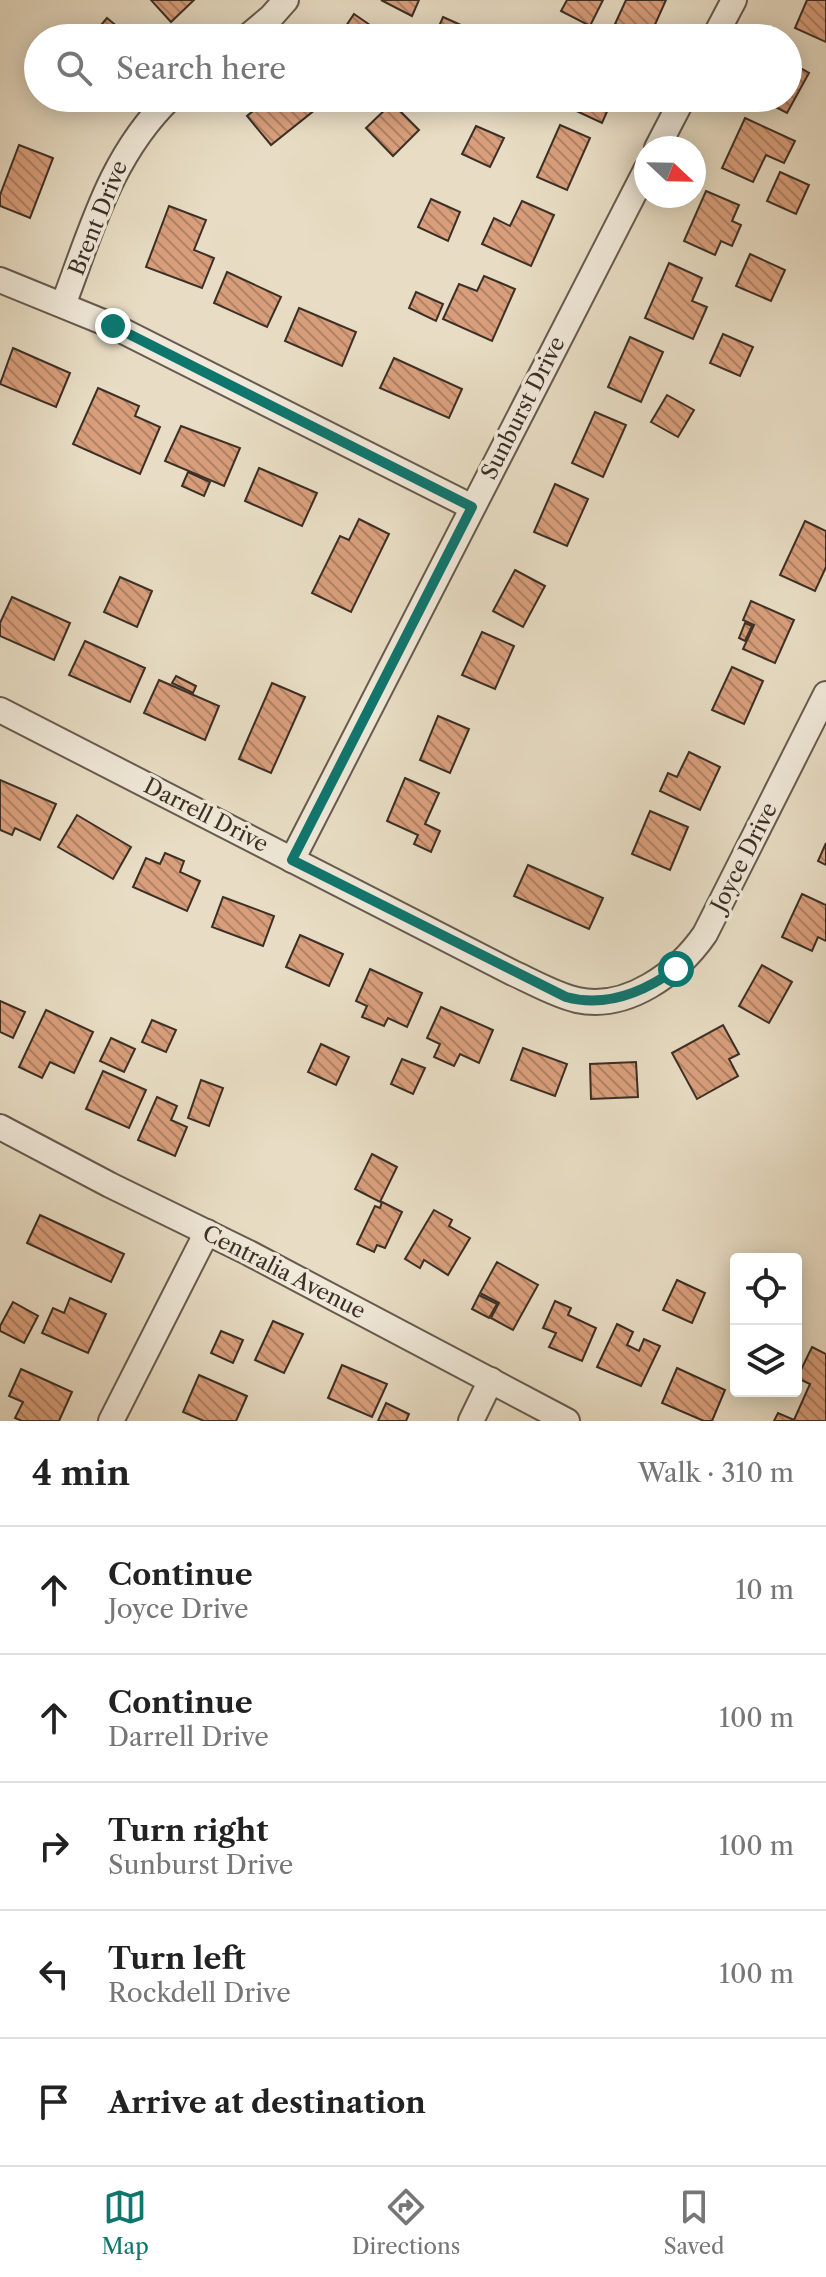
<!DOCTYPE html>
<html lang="en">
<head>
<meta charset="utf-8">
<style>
	body { margin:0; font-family:"Libre Caslon Text",serif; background:#f6f6f6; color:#222 }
	.controls { position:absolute; right:24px; bottom:24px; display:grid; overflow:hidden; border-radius:8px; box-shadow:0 4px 20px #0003 }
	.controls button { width:72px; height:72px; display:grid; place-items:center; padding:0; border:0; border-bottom:2px solid #e0e0e0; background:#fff; color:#222; font:40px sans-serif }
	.compass { position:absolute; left:634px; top:136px; width:72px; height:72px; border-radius:50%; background:#fff; box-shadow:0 4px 20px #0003; rotate:112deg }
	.stop { position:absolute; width:24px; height:24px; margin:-18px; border:6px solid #0f766e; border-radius:50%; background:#fff }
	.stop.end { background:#0f766e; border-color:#fff; box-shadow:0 2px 8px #0008 }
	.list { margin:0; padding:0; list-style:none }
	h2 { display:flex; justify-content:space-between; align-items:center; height:104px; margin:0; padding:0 32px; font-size:34px }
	h2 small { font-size:26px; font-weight:400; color:#767676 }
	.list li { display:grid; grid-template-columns:52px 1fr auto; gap:24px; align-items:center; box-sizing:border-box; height:128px; padding:0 32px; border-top:2px solid #e0e0e0 }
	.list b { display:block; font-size:30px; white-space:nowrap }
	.list p { margin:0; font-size:26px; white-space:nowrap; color:#767676 }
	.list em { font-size:26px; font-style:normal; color:#767676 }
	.icon { flex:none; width:44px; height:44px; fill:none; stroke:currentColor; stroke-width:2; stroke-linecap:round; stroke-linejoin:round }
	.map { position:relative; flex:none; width:826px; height:1421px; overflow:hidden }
	.search { position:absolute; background:#fff; box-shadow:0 4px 20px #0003; left:24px; right:24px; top:24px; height:88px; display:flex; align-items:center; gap:20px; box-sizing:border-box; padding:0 28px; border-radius:44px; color:#767676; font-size:30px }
	.sheet { height:744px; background:#fff }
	nav { display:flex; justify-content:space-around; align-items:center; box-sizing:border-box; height:112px; border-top:2px solid #e0e0e0; background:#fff; font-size:22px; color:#767676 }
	nav a { display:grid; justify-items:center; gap:4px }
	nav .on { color:#0f766e }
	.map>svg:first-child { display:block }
	.building { fill:url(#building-back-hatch); stroke:#3c2f26; stroke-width:2 }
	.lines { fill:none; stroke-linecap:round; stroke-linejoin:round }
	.minor-casing { stroke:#675a4e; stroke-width:28 }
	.minor { stroke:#f0e9d9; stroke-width:24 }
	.route { stroke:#0f766e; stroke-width:10 }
	.labels { text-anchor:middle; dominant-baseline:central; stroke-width:7; stroke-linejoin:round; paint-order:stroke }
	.street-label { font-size:22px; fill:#3c2f26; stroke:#f0e9d9 }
</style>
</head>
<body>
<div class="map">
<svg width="826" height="1421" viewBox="0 0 826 1421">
	<defs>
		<pattern id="building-back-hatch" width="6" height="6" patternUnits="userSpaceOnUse" patternTransform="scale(2)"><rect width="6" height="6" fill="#d99f7c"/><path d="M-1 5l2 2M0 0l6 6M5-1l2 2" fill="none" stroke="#b18265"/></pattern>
	</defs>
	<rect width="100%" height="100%" fill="#e8ddc4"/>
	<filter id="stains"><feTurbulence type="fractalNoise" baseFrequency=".0025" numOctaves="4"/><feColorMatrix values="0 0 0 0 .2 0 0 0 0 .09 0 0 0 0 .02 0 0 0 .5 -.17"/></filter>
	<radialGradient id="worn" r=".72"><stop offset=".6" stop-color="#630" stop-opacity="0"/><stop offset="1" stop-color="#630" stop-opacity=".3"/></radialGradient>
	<!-- building -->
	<g class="building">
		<path d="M 151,0 L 194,0 L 171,22 Z"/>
		<path d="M 381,0 L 419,0 L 412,16 Z"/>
		<path d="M 567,0 L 603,0 L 590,26 L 561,11 Z"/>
		<path d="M 626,0 L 666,0 L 649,38 L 615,24 Z"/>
		<path d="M 807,0 L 826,0 L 826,42 L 795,28 Z"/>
		<path d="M 354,14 L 386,36 L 385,38 L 338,38 Z"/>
		<path d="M 443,17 L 470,29 L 466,38 L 434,38 Z"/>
		<path d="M 107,18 L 131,38 L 90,38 Z"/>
		<path d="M 788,61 L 809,73 L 787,113 L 758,98 L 788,98 Z"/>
		<path d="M 269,98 L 315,98 L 321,105 L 271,145 L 247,116 Z"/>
		<path d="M 557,98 L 613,98 L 602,123 L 555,101 Z"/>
		<path d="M 392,103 L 419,130 L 393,156 L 366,128 Z"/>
		<path d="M 745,118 L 795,141 L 784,163 L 766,155 L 753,182 L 722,168 Z"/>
		<path d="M 560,125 L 590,138 L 567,190 L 537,177 Z"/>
		<path d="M 476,126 L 504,138 L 490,167 L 462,154 Z"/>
		<path d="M 19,145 L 53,158 L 30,218 L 0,206 L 0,195 Z"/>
		<path d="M 780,172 L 809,185 L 796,214 L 767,201 Z"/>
		<path d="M 706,191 L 739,205 L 732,221 L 741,225 L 732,246 L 721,241 L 715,255 L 684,241 Z"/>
		<path d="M 431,199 L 460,212 L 448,241 L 418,227 Z"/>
		<path d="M 522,201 L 554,215 L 531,266 L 482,244 L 494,218 L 510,226 Z"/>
		<path d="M 169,206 L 206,220 L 194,250 L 214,258 L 202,288 L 146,267 Z"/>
		<path d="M 750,254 L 785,270 L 771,301 L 736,286 Z"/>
		<path d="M 669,263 L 702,278 L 692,301 L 707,307 L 693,339 L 645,318 Z"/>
		<path d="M 227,272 L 281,297 L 267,327 L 214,303 Z"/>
		<path d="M 484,276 L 515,289 L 492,341 L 443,319 L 459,284 L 477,291 Z"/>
		<path d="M 416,292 L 443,304 L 436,321 L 409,308 Z"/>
		<path d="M 299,308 L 356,332 L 342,366 L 285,341 Z"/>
		<path d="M 723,334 L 753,347 L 740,376 L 710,363 Z"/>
		<path d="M 630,337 L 663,352 L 641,402 L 608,387 Z"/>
		<path d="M 13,348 L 70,373 L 56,407 L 0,384 Z"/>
		<path d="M 394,358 L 462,389 L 449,418 L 380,388 Z"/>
		<path d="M 98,388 L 139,406 L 135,416 L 160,427 L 140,474 L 73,444 Z"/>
		<path d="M 667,395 L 694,410 L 678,437 L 651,422 Z"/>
		<path d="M 595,412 L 626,425 L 603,477 L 572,463 Z"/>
		<path d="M 181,426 L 240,448 L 224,486 L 165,461 Z"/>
		<path d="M 259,468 L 317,493 L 302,526 L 245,501 Z"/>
		<path d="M 188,472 L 210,482 L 204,496 L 182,486 Z"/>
		<path d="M 555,484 L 588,499 L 567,546 L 534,532 Z"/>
		<path d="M 359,519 L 389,534 L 351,612 L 312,593 L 340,536 L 349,540 Z"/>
		<path d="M 805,521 L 826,531 L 826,567 L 815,591 L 780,575 Z"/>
		<path d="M 515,570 L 545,586 L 523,627 L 493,611 Z"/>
		<path d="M 120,577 L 152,591 L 137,627 L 104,612 Z"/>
		<path d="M 12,597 L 70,623 L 54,660 L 0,636 L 0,623 Z"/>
		<path d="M 751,601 L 794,620 L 775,663 L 743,649 L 754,625 L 743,620 Z"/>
		<path d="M 745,623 L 752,626 L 745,641 L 739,638 Z"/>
		<path d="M 482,632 L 514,646 L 495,689 L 462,675 Z"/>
		<path d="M 85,641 L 145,668 L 130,702 L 69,675 Z"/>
		<path d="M 732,667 L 763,681 L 744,724 L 712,710 Z"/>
		<path d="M 176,676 L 196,686 L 193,693 L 172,683 Z"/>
		<path d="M 159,680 L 219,706 L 205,740 L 144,713 Z"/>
		<path d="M 272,683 L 305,697 L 271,773 L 239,759 Z"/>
		<path d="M 438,716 L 469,729 L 450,773 L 420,760 Z"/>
		<path d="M 689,752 L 720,767 L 700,810 L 660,791 L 668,773 L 677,777 Z"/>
		<path d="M 405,778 L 439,793 L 425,824 L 440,831 L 431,852 L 414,844 L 418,835 L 387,821 Z"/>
		<path d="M 0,780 L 56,804 L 40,840 L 15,828 L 12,835 L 0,830 Z"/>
		<path d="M 650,811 L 688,827 L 670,870 L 632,854 Z"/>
		<path d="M 77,815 L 131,847 L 113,879 L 58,847 Z"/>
		<path d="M 826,843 L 826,865 L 818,861 Z"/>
		<path d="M 165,853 L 184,861 L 180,872 L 200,881 L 187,911 L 133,887 L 146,858 L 160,864 Z"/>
		<path d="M 528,865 L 603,898 L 589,929 L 514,896 Z"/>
		<path d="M 802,894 L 826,905 L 826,941 L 818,937 L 812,951 L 782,937 Z"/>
		<path d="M 223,897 L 274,916 L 263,946 L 212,927 Z"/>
		<path d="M 300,935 L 343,954 L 329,986 L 286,967 Z"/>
		<path d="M 762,965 L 792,982 L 769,1023 L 739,1006 Z"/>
		<path d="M 370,969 L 422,993 L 407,1027 L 388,1018 L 384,1026 L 362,1017 L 367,1006 L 356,1001 Z"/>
		<path d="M 0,1001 L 25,1012 L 13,1038 L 0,1032 Z"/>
		<path d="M 441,1007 L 493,1030 L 479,1063 L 460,1054 L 454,1066 L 434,1057 L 440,1044 L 427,1038 Z"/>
		<path d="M 46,1010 L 93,1032 L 74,1073 L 50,1062 L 42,1078 L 19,1067 Z"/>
		<path d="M 152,1020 L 176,1030 L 166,1052 L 142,1042 Z"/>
		<path d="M 723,1025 L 739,1054 L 729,1059 L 738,1076 L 697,1099 L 672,1053 Z"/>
		<path d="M 111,1038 L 135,1049 L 124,1072 L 100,1061 Z"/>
		<path d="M 321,1044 L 349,1057 L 336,1085 L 308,1072 Z"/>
		<path d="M 523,1048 L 567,1064 L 555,1096 L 511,1080 Z"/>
		<path d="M 402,1059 L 425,1068 L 413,1094 L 391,1084 Z"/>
		<path d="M 636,1062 L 638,1097 L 591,1099 L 590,1064 Z"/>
		<path d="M 103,1071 L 146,1090 L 129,1128 L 86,1109 Z"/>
		<path d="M 201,1080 L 223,1088 L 209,1126 L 188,1118 Z"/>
		<path d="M 157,1097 L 177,1106 L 171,1120 L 187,1127 L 175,1156 L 138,1140 Z"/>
		<path d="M 372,1154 L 397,1167 L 380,1202 L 355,1189 Z"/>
		<path d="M 382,1202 L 402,1212 L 385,1248 L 377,1245 L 374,1252 L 357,1244 L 375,1206 L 380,1208 Z"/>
		<path d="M 434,1210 L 452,1220 L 449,1226 L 470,1238 L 448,1275 L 424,1260 L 420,1268 L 405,1259 Z"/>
		<path d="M 40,1215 L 124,1254 L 111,1282 L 27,1243 Z"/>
		<path d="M 497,1262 L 538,1285 L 513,1330 L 491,1318 L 499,1303 L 480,1293 Z"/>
		<path d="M 677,1280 L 705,1293 L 692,1323 L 663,1310 Z"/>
		<path d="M 479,1295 L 497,1304 L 489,1318 L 472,1309 Z"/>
		<path d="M 70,1298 L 106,1314 L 88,1353 L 42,1333 L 53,1308 L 64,1313 Z"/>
		<path d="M 555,1301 L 571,1308 L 568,1315 L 596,1328 L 582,1361 L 549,1347 L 556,1333 L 543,1328 Z"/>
		<path d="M 13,1302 L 38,1316 L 24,1343 L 0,1331 L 0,1326 Z"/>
		<path d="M 273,1321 L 303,1334 L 284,1373 L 255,1360 Z"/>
		<path d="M 617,1324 L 633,1332 L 627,1345 L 639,1351 L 644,1339 L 660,1346 L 641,1386 L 597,1367 Z"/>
		<path d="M 221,1331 L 243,1340 L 233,1363 L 211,1353 Z"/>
		<path d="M 812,1347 L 826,1354 L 826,1421 L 774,1421 L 778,1413 L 794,1420 L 810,1384 L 797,1378 Z"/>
		<path d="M 342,1365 L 387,1384 L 372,1417 L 328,1398 Z"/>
		<path d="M 677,1368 L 725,1390 L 712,1421 L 704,1421 L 662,1403 Z"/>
		<path d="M 21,1369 L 72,1392 L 59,1421 L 22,1421 L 15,1418 L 23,1402 L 9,1396 Z"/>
		<path d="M 199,1375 L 247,1396 L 236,1421 L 204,1421 L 183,1412 Z"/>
		<path d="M 386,1403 L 409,1414 L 406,1421 L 378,1421 Z"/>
	</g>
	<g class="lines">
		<defs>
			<g id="minor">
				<path d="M 246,38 L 271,17 L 286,0"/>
				<path d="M 714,38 L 734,0"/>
				<path d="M 657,148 L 683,98"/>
				<path d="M 0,280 L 113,326 L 472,507"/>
				<path d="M 63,305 C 92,229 110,157 170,98"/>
				<path d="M 0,710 L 513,973 C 533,982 555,995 577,1000 C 627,1011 678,973 705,934 L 826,694"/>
				<path d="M 292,860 L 646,170"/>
				<path d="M 0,1127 L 110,1185 L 249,1253 L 567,1421"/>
				<path d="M 111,1421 L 207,1232"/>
				<path d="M 471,1421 L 491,1380"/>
			</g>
		</defs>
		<!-- minor casing -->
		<use href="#minor" class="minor-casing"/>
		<!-- minor -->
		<use href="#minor" class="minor"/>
	</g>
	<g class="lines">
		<!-- route -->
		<path class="route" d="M 113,326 L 472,507 L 292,860 L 566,997 C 606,1008 644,992 676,969"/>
	</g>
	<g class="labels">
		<!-- street labels -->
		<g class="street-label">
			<text transform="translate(98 218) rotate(-68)">Brent Drive</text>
			<text transform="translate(523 408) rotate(-63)">Sunburst Drive</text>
			<text transform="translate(206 815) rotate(27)">Darrell Drive</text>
			<text transform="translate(744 857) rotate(-63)">Joyce Drive</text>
			<text transform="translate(284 1272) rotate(27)">Centralia Avenue</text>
		</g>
	</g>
	<rect width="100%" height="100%" filter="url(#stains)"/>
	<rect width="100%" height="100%" fill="url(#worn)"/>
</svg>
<div class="controls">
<button><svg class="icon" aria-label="locate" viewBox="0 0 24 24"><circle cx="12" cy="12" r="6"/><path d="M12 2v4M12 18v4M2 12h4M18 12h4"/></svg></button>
<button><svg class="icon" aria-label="layers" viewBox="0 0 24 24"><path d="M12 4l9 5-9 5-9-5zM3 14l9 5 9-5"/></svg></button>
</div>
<svg class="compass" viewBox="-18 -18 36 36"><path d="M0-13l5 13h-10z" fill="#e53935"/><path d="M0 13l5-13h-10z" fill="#767676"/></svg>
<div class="stop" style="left:676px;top:969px"></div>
<div class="stop end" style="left:113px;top:326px"></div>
<div class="search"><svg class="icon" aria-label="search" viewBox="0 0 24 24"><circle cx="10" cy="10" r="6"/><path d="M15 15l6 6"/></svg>Search here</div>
</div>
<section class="sheet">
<h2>4 min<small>Walk · 310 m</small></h2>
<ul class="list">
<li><svg class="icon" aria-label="ahead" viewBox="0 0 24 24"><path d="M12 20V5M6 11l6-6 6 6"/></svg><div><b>Continue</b><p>Joyce Drive</p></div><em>10 m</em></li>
<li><svg class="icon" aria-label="ahead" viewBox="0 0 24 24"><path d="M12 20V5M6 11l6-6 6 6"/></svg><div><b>Continue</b><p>Darrell Drive</p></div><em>100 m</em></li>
<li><svg class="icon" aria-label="right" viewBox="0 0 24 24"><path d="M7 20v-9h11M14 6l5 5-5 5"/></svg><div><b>Turn right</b><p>Sunburst Drive</p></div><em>100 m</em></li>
<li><svg class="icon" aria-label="left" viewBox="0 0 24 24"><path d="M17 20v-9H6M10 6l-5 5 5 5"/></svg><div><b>Turn left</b><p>Rockdell Drive</p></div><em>100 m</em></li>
<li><svg class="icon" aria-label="arrive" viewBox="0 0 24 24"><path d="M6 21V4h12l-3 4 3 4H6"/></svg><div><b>Arrive at destination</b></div></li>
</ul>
</section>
<nav>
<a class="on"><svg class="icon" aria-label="map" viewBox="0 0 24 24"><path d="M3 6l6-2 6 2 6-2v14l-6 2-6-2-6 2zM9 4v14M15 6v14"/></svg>Map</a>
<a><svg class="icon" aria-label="directions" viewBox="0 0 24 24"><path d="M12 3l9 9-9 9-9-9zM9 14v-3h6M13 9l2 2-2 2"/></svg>Directions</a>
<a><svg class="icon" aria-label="saved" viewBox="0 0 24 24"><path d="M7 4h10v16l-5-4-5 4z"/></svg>Saved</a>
</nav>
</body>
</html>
